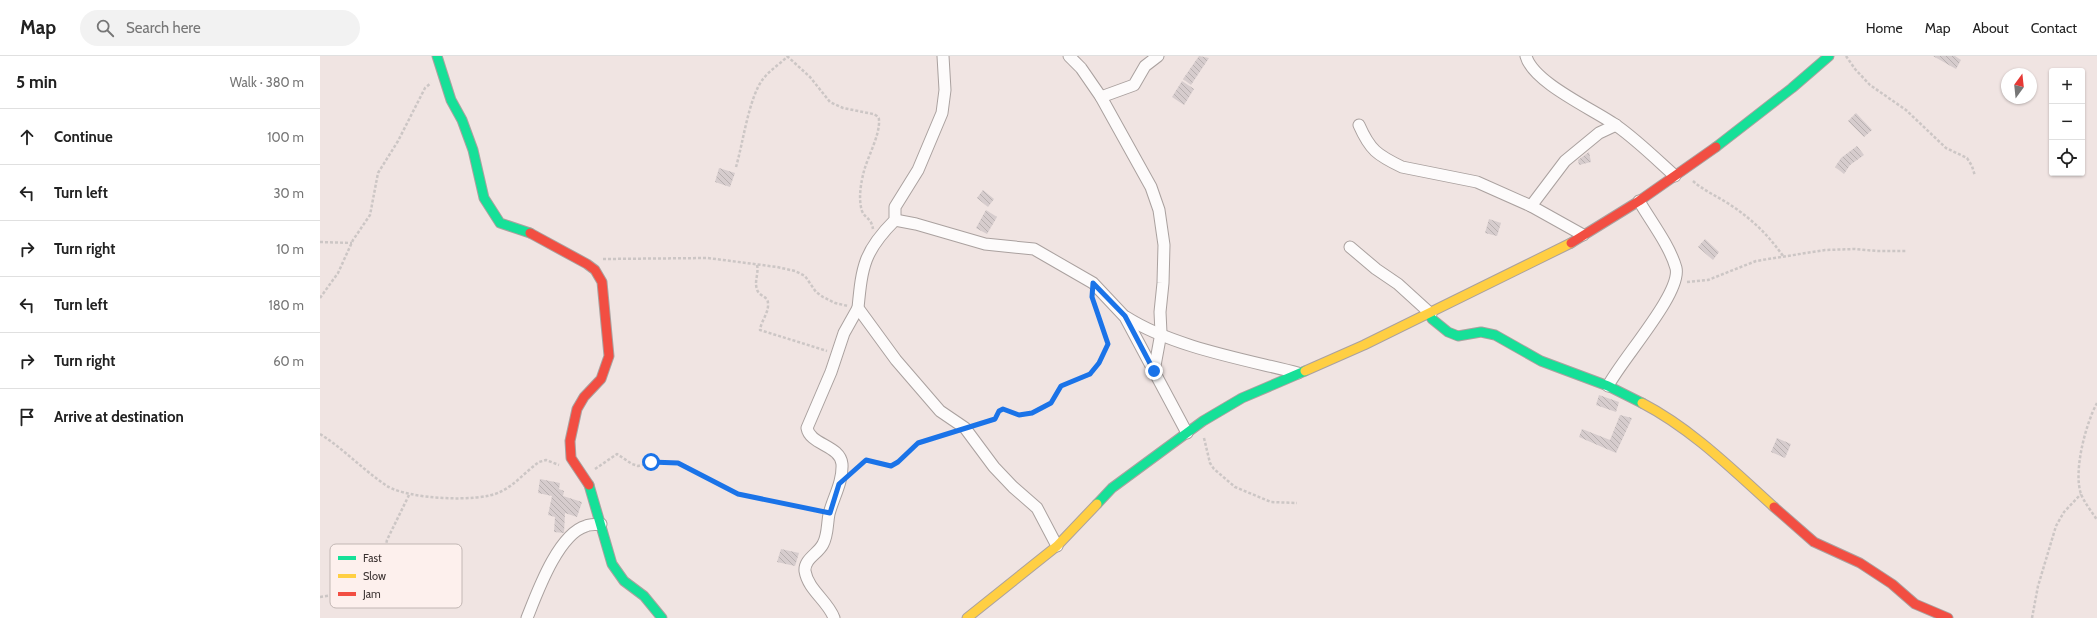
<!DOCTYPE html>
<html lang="en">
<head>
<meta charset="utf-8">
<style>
	body { margin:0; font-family:Cabin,sans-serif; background:#f2f2f2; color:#222 }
	.controls { position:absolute; right:12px; top:12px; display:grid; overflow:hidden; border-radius:4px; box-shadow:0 1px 3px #0004 }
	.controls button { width:36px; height:36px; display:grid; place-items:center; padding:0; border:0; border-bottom:1px solid #e0e0e0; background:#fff; color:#222; font:20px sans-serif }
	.compass { position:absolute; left:1681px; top:12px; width:36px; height:36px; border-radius:50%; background:#fff; box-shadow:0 1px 3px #0004; rotate:15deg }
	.stop { position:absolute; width:12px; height:12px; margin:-9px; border:3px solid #1a73e8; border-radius:50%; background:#fff }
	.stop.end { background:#1a73e8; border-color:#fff; box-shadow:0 1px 4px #0008 }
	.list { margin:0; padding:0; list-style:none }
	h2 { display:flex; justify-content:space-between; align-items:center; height:52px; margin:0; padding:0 16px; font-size:17px }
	h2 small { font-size:13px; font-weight:400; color:#767676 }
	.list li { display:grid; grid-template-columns:26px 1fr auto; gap:12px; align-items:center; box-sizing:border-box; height:56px; padding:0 16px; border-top:1px solid #e0e0e0 }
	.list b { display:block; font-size:15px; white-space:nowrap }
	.list em { font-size:13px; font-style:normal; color:#767676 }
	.icon { flex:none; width:22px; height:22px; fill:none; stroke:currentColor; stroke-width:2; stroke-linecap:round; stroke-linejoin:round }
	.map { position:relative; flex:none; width:1777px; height:562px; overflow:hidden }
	header { display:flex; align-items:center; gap:24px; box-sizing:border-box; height:56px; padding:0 20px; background:#fff; border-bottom:1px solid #e0e0e0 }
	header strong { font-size:19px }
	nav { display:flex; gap:22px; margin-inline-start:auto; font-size:14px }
	.search { width:280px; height:36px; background:#f2f2f2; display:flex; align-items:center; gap:10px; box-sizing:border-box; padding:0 14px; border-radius:22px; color:#767676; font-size:15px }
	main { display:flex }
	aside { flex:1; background:#fff }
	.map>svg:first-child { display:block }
	.building { fill:url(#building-back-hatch) }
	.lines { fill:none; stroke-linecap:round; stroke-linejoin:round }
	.street-casing { stroke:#aaa19f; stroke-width:13 }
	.fast-casing { stroke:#aaa19f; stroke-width:11 }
	.slow-casing { stroke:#aaa19f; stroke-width:11 }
	.jam-casing { stroke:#aaa19f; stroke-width:11 }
	.path { stroke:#ccc6c5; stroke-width:2.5; stroke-dasharray:3 2; stroke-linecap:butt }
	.street { stroke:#fdfbfb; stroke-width:11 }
	.fast { stroke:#16e098; stroke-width:9 }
	.slow { stroke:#ffcf43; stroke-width:9 }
	.jam { stroke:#f24e42; stroke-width:9 }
	.route { stroke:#1a73e8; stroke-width:5 }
	.key { fill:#fdf0ed; stroke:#c2b7b4; stroke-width:1 }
	.key-label { font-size:11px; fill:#3a3130 }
</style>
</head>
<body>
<header>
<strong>Map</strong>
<div class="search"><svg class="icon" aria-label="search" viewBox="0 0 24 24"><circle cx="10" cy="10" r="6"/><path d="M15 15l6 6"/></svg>Search here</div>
<nav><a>Home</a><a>Map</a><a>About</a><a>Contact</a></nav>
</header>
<main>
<aside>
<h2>5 min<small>Walk · 380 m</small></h2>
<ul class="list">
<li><svg class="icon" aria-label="ahead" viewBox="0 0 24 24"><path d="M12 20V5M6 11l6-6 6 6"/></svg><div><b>Continue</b></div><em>100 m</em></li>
<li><svg class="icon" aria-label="left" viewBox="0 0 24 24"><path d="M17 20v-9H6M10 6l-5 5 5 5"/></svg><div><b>Turn left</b></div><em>30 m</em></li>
<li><svg class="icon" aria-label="right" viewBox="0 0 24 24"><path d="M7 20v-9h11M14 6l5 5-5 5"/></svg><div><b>Turn right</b></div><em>10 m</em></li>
<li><svg class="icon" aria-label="left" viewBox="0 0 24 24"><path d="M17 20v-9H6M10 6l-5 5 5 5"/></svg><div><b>Turn left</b></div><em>180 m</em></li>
<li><svg class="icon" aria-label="right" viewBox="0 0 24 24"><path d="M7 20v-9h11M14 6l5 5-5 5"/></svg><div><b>Turn right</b></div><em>60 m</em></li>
<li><svg class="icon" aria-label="arrive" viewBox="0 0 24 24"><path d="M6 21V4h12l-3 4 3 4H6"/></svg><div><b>Arrive at destination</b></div></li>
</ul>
</aside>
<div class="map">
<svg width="1777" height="562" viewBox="0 0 1777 562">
	<defs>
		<pattern id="building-back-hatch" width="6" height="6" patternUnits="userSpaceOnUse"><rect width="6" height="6" fill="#d6cccd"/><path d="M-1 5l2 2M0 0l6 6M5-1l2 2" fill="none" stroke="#b8b0b0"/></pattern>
	</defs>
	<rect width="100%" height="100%" fill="#f0e4e2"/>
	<!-- building -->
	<g class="building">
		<path d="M 879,0 L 889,2 L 871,29 L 863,23 Z"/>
		<path d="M 1613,0 L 1635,0 L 1641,4 L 1636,13 Z"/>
		<path d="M 862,25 L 874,33 L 864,49 L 852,41 Z"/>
		<path d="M 1536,57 L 1552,74 L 1544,81 L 1528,65 Z"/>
		<path d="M 1537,90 L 1544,99 L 1530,109 L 1524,118 L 1515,111 L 1521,102 Z"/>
		<path d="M 1269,96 L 1271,106 L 1259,109 L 1258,104 Z"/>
		<path d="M 399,112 L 415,117 L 410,131 L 395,126 Z"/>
		<path d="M 663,134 L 674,143 L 668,151 L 657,142 Z"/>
		<path d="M 666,154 L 677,161 L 667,178 L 656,172 Z"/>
		<path d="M 1169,163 L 1181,167 L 1177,180 L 1165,177 Z"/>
		<path d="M 1385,183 L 1399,196 L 1393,204 L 1378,191 Z"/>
		<path d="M 1279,339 L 1299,346 L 1296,356 L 1276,349 Z"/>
		<path d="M 1300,359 L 1312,362 L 1296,397 L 1259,381 L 1262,373 L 1290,384 Z"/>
		<path d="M 1457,382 L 1471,388 L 1465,402 L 1451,396 Z"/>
		<path d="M 220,423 L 240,427 L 239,433 L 244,435 L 243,440 L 262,446 L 257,461 L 245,457 L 244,477 L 234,476 L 235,461 L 228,459 L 232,440 L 218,437 Z"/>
		<path d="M 461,493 L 479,497 L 475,510 L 457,506 Z"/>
	</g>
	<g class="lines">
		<defs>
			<g id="street">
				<path d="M 623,0 L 625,34 L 622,57 L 598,114 L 575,151 L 575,164 C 544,195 542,210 538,252 L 576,304 L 620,355 L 645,372 L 674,411 L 693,431 L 717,452 L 737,490"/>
				<path d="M 749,0 L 761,12 L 781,41 L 831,131 L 839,154 L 844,189 L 843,227 L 840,256 L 841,277 L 834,315"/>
				<path d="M 1206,0 C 1213,27 1275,54 1297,70 C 1318,85 1336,103 1355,120"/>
				<path d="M 781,41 L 814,29 L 825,10 L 838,0"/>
				<path d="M 1039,69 C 1050,94 1057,99 1082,111 L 1157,126 L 1211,150 L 1263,179"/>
				<path d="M 1211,150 L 1245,105 L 1279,77 L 1296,69"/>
				<path d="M 575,164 L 596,168 L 665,188 L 714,193 L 773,227 L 805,261 L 867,377"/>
				<path d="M 1030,191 L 1056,213 L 1078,228 L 1111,258"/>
				<path d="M 806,261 C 853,291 923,303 978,317"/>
				<path d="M 1288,330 C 1301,304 1362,237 1356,212 C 1350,190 1330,164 1319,145"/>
				<path d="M 207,562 C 217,537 238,478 266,470 C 270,468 276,469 281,468"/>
				<path d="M 514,562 C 508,545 488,534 485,515 C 484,503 498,498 503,488 C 508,479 507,468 509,458 C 513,442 523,426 522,408 C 520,389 490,389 487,372 L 511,316 L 524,277 L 538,252"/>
			</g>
			<g id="fast">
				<path d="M 117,0 L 131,44 L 142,64 L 153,94 L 164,142 L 180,167 L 210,177"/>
				<path d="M 1396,91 L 1472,32 L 1509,0"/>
				<path d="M 1109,258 L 1112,263 L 1128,276 L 1138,280 L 1161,276 L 1175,279 L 1221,305 L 1288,330 L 1322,347"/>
				<path d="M 269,429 L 292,508 L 304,525 L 324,540 L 342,562"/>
				<path d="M 777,448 L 792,432 L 883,365 L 922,342 L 985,315"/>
			</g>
			<g id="slow">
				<path d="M 985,315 L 1044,289 L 1251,187"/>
				<path d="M 1322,347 C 1372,373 1413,414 1454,451"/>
				<path d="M 647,562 L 737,490 L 777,448"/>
			</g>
			<g id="jam">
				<path d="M 210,177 L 267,208 L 275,214 L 282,226 L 289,300 L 281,323 L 264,341 L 257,353 L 250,385 L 251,402 L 269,429"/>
				<path d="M 1251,187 L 1319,145 L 1396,91"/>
				<path d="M 1454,451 L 1494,486 L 1540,507 L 1572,528 L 1595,548 L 1628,562"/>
			</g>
		</defs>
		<!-- street casing -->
		<use href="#street" class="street-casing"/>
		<!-- fast casing -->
		<use href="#fast" class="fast-casing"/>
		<!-- slow casing -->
		<use href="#slow" class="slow-casing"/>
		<!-- jam casing -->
		<use href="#jam" class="jam-casing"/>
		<!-- path -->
		<g class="path">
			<path d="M 467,0 L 490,21 L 510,46 L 523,52 L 553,58 C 555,59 559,60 559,64 C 560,79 548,100 544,115 C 541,126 538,143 542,155 C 545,163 551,161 553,173"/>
			<path d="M 1526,0 L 1535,13 L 1550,29 L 1586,54 L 1626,92 L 1647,102 L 1652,110 L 1655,120"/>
			<path d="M 416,111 C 423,87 429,41 443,23 C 450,14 460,8 468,0"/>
			<path d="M 1373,125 C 1384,135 1399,141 1412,150 C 1433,164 1449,180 1463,200"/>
			<path d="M 0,186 L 32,187"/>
			<path d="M 283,203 L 388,202 L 457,211 L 475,215 L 485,220 L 496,236 L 503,241 L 515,247 L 528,250"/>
			<path d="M 437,209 C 439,217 434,226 437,233 C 438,240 448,240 448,247 C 449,257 441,265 440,274 L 507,295"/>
			<path d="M 1367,226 L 1388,224 L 1436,205 L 1505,194 L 1535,193 L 1557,195 L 1587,195"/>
			<path d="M 0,242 L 18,217 L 33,184 L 50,159 L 58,117 L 78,85 L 105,32 L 111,27"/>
			<path d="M 1777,347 C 1766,367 1753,415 1761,438 C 1764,446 1772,456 1777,464"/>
			<path d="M 656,368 L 675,363 L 679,355 L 683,353 L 699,359 L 711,357 L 731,347 L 741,330 L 771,319 L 779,307 L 788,288 L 773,244"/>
			<path d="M 0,378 C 24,393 43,414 67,430 C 88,443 158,447 180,436 C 194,430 206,415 219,406 L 226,404 L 239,409"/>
			<path d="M 884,382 L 890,407 L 894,413 L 915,431 L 951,446 L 977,447"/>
			<path d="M 275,413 L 297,398 L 312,408 L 318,410 L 339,405 L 358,407 L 418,438 L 499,455"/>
			<path d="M 534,414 L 546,404 L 571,410 L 578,406 L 598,387 L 632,376"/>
			<path d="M 0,541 C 27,537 54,535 67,507 L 64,498 L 67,484 L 89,439"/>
			<path d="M 1712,562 L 1718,530 L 1736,470 L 1744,456 L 1761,438"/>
		</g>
		<!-- street -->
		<use href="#street" class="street"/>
		<!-- fast -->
		<use href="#fast" class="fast"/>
		<!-- slow -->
		<use href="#slow" class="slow"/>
		<!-- jam -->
		<use href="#jam" class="jam"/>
	</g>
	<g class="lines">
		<!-- route -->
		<path class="route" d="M 331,406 L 358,407 L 418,438 L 510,457 L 519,428 L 546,404 L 571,410 L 578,406 L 598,387 L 675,363 L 679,355 L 683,353 L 699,359 L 712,357 L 731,347 L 741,330 L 770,318 L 779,307 L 788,288 L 772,241 L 773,227 L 805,260 L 834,315"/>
	</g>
	<!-- legend -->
	<rect x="10" y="488" width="132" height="64" rx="6" class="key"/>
	<rect x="18" y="500" width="18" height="4" fill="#16e098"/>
	<rect x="18" y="518" width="18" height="4" fill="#ffcf43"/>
	<rect x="18" y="536" width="18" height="4" fill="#f24e42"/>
	<g class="key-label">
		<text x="43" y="506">Fast</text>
		<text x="43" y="524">Slow</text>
		<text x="43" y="542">Jam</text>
	</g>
</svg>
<div class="controls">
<button>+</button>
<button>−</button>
<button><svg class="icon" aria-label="locate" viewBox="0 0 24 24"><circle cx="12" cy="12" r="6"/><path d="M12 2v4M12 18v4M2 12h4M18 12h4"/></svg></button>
</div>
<svg class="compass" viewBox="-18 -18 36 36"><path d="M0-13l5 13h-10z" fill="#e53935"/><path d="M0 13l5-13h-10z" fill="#767676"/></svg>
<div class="stop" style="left:331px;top:406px"></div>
<div class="stop end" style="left:834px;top:315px"></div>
</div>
</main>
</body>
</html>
